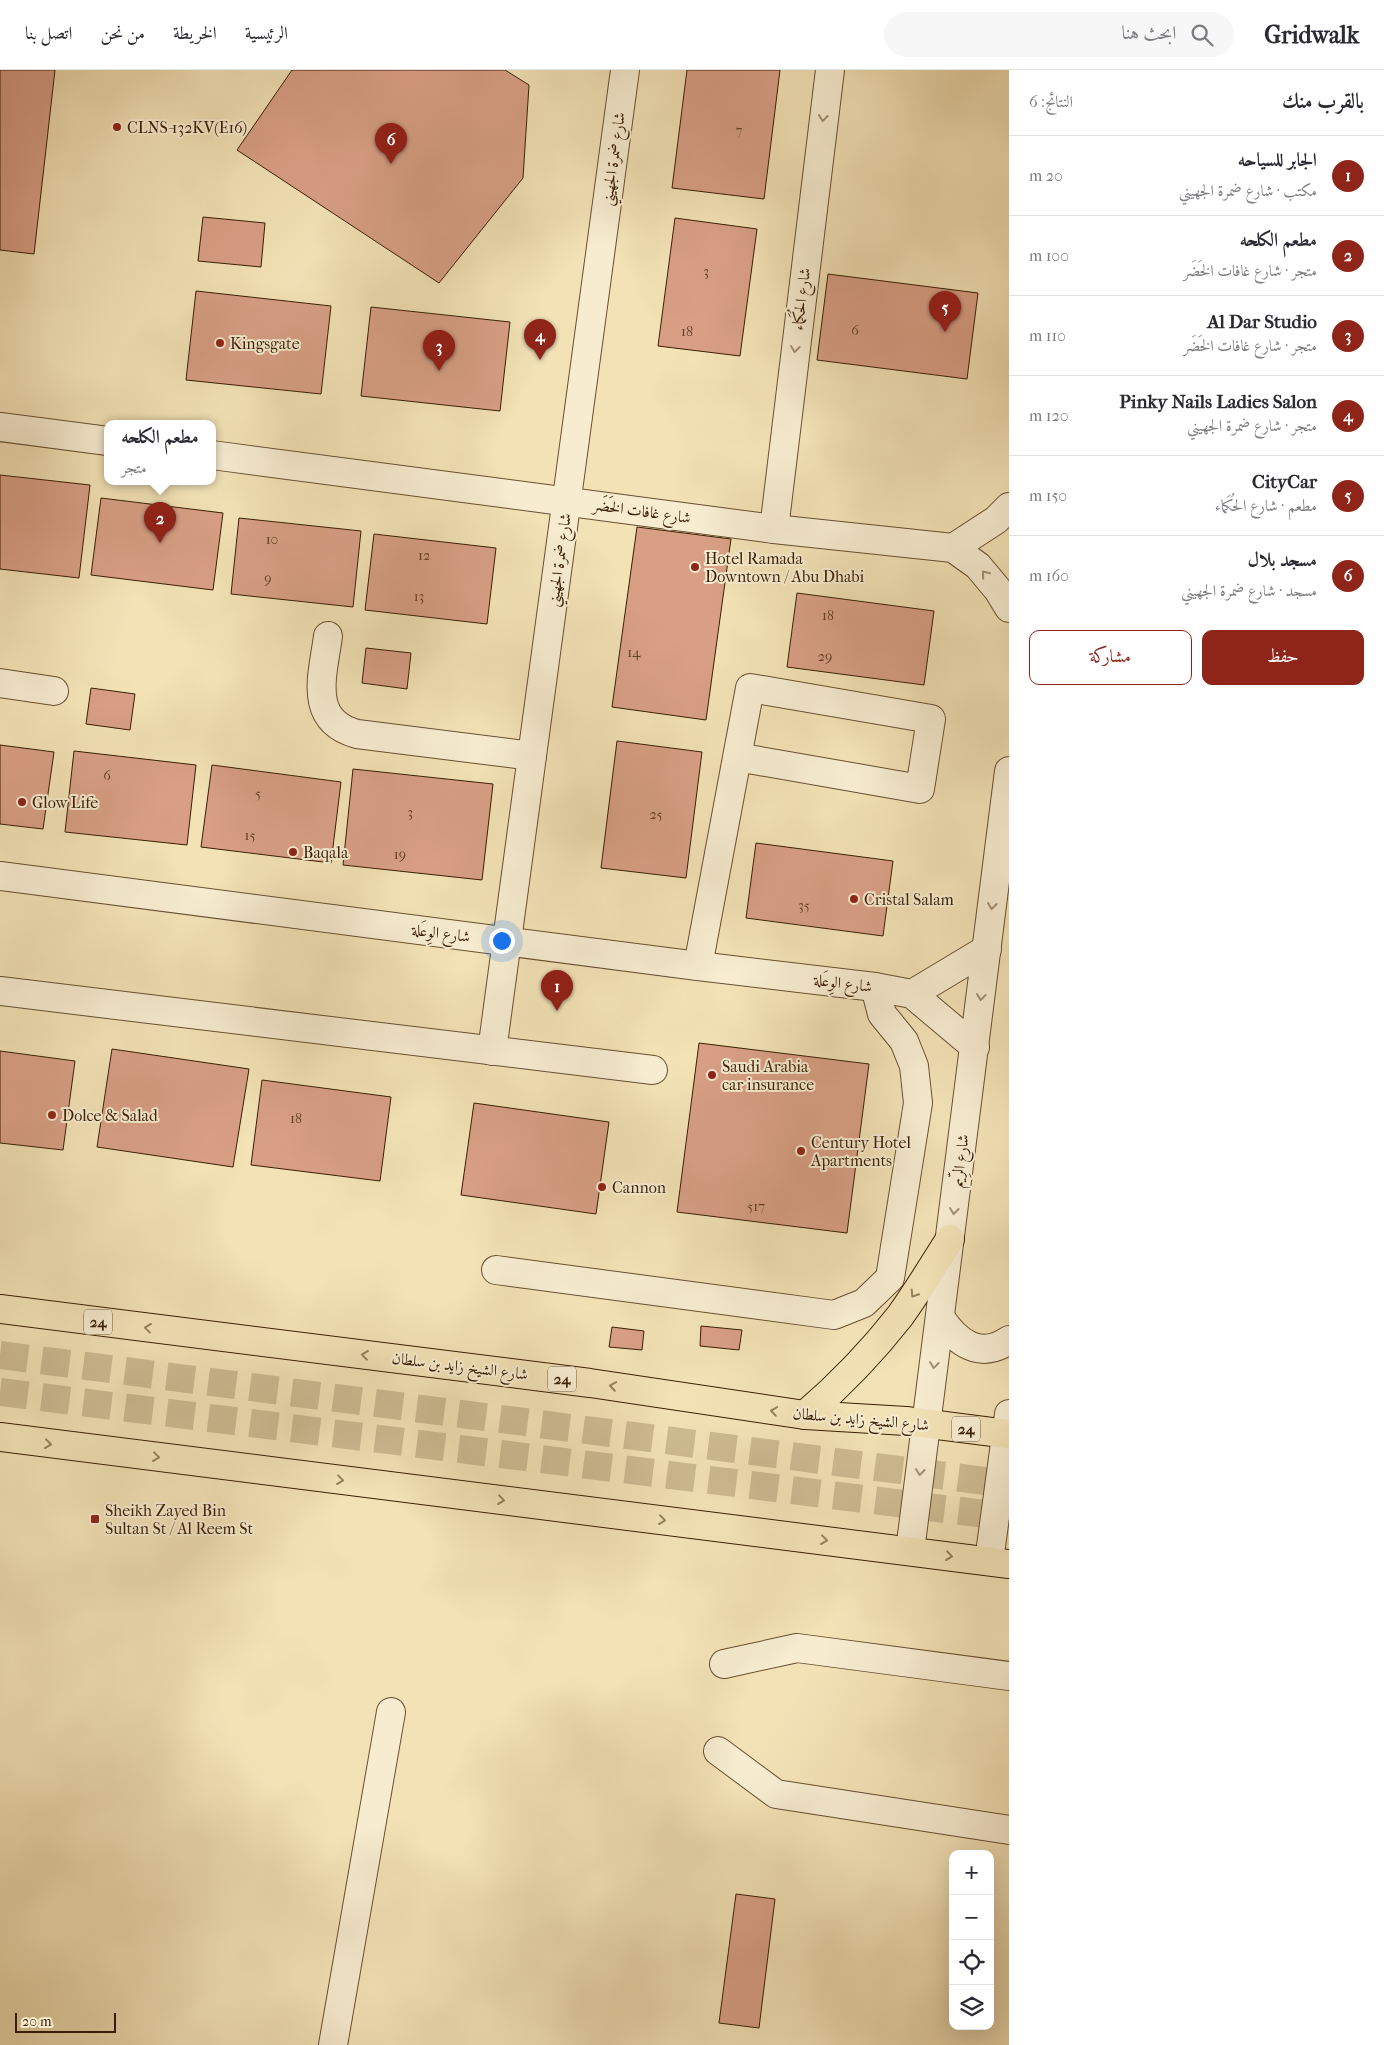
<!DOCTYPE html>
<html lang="ar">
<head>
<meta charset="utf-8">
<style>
	body { margin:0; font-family:"IM FELL French Canon",Amiri,serif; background:#f7f7f7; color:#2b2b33; direction:rtl }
	.controls { position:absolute; right:15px; bottom:15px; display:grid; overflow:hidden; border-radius:10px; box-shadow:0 5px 20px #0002 }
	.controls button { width:45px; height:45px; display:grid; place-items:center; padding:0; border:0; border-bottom:1px solid #e1e1e2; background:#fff; color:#2b2b33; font:25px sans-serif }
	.scale { position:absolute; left:15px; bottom:12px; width:101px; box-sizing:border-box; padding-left:5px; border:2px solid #3a1e03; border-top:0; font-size:14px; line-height:18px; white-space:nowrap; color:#3a1e03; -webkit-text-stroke:4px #f7ecd0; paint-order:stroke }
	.you { position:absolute; left:501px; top:870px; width:18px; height:18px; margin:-12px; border:4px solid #fff; border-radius:50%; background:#1a73e8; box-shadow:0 0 0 8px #1a73e833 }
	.badge { display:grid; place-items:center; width:32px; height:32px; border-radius:50%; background:#8f2418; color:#fff; font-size:16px; font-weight:700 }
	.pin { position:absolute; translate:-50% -41px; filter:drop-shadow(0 1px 2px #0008) }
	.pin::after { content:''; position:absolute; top:26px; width:18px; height:15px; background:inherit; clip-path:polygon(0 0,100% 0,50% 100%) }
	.popup { position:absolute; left:104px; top:350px; width:112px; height:65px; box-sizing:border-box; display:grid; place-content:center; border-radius:10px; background:#fff; filter:drop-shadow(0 1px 4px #0005); font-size:16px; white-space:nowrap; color:#7c7c81 }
	.popup b { font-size:19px; color:#2b2b33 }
	.popup::after { content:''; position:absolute; left:50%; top:100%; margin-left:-10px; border:10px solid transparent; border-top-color:#fff }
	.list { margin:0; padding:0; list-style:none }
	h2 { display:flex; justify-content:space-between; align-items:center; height:65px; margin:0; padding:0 20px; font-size:21px }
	h2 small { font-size:16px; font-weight:400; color:#7c7c81 }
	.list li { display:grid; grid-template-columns:32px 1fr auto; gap:15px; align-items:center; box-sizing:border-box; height:80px; padding:0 20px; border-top:1px solid #e1e1e2 }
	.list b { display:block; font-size:19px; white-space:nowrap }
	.list p { margin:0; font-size:16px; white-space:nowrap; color:#7c7c81 }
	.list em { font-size:16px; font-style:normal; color:#7c7c81 }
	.actions { display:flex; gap:10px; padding:15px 20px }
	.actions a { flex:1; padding:11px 0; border:1px solid #8f2418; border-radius:10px; text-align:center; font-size:18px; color:#8f2418 }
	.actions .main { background:#8f2418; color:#fff }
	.icon { flex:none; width:28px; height:28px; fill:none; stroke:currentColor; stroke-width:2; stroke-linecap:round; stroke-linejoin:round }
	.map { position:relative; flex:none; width:1009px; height:1975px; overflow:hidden; direction:ltr }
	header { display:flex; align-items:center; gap:30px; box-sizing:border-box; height:70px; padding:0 25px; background:#fff; border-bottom:1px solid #e1e1e2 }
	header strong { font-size:24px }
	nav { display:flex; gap:28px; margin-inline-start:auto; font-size:18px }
	.search { width:350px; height:45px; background:#f7f7f7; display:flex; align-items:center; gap:12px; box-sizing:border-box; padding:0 18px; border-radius:28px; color:#7c7c81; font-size:19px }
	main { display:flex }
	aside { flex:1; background:#fff }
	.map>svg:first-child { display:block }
	.building { fill:#d89f85; stroke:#3a1e03 }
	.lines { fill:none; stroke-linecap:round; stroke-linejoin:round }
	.highway-tunnel { stroke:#cdbb92; stroke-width:28; stroke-dasharray:28 14; stroke-linecap:butt }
	.minor-casing { stroke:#684f30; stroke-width:30 }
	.major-casing { stroke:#3a1e03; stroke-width:30 }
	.minor { stroke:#f7ecd0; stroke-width:28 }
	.major { stroke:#f2e2b6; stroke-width:28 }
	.oneway { stroke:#a28f74 }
	.oneway2 { stroke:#96805c }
	.poi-dot { fill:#8f2418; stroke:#f7ecd0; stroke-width:2 }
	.labels { text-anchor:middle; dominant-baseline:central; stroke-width:4; stroke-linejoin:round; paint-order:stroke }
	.number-label { font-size:14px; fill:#623e24 }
	.shield { fill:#f7ecd0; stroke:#735c40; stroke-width:1 }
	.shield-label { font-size:15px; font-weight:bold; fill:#3a1e03 }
	.poi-label { font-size:16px; fill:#3a1e03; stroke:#f7ecd0; text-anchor:start }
	.street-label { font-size:16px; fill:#3a1e03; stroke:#f7ecd0 }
</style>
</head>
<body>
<header>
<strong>Gridwalk</strong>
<div class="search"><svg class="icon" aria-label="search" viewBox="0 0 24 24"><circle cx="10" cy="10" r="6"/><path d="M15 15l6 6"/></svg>ابحث هنا</div>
<nav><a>الرئيسية</a><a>الخريطة</a><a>من نحن</a><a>اتصل بنا</a></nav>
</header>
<main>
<aside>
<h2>بالقرب منك<small>النتائج: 6</small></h2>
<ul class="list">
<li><span class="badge">1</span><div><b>الجابر للسياحه</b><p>مكتب · شارع ضمرة الجهيني</p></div><em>20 m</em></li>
<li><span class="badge">2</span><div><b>مطعم الكلحه</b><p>متجر · شارع غافات الخَضَر</p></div><em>100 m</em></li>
<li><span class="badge">3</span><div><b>Al Dar Studio</b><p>متجر · شارع غافات الخَضَر</p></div><em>110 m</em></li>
<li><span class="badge">4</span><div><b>Pinky Nails Ladies Salon</b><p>متجر · شارع ضمرة الجهيني</p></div><em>120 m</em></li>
<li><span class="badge">5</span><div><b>CityCar</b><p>مطعم · شارع الحُكَماء</p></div><em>150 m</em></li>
<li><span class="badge">6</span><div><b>مسجد بلال</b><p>مسجد · شارع ضمرة الجهيني</p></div><em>160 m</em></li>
</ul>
<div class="actions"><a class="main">حفظ</a><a>مشاركة</a></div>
</aside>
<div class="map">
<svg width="1009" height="1975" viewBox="0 0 1009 1975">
	<rect width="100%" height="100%" fill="#f2e2b6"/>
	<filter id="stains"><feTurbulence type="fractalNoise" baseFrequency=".004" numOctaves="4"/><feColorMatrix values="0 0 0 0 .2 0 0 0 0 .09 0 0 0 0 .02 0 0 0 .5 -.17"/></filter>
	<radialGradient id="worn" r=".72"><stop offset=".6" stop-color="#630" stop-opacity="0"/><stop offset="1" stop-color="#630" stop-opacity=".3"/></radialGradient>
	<!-- building -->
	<g class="building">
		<path d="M 0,0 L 55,0 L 34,184 L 0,180 Z"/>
		<path d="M 292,0 L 505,0 L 529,15 L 523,108 L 439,213 L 237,80 Z"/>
		<path d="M 687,0 L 780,0 L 764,129 L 672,118 Z"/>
		<path d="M 203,147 L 265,153 L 261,197 L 198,191 Z"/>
		<path d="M 675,148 L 757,159 L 740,286 L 658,276 Z"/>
		<path d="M 828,204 L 978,223 L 967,309 L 817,290 Z"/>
		<path d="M 196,221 L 331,236 L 321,324 L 186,310 Z"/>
		<path d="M 371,237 L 510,252 L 500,341 L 361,326 Z"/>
		<path d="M 0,405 L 90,415 L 79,508 L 0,499 Z"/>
		<path d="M 101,428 L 223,443 L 213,520 L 91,505 Z"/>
		<path d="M 239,448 L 361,461 L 353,537 L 231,524 Z"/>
		<path d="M 637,457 L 731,469 L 706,650 L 612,637 Z"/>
		<path d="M 374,464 L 496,478 L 487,554 L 365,540 Z"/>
		<path d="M 797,523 L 934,541 L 924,615 L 787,597 Z"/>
		<path d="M 366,578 L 411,583 L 407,619 L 362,613 Z"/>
		<path d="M 91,618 L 135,624 L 130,660 L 86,654 Z"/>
		<path d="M 617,671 L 702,682 L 686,808 L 601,798 Z"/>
		<path d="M 0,675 L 54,682 L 43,759 L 0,754 Z"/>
		<path d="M 74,681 L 196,695 L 187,775 L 65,762 Z"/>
		<path d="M 212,695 L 341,712 L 331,793 L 201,777 Z"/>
		<path d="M 353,699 L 493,714 L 482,810 L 343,795 Z"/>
		<path d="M 756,773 L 893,791 L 883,866 L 746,848 Z"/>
		<path d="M 699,973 L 869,994 L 847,1163 L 677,1142 Z"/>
		<path d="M 112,979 L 249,999 L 233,1097 L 97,1077 Z"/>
		<path d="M 0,981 L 75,991 L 63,1080 L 0,1073 Z"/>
		<path d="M 262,1010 L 391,1027 L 380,1111 L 251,1095 Z"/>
		<path d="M 474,1033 L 609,1052 L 596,1144 L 461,1125 Z"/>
		<path d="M 701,1256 L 742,1260 L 739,1280 L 700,1276 Z"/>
		<path d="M 612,1257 L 644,1261 L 642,1280 L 609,1277 Z"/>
		<path d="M 736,1824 L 775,1829 L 759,1958 L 719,1953 Z"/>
	</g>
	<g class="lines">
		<!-- highway-tunnel -->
		<g class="highway-tunnel">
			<path d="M 0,1285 L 1009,1414"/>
			<path d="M 0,1322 L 1009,1447"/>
		</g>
		<defs>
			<g id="minor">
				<path d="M 0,357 L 108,371"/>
				<path d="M 212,385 L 774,459 L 953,478 L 978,496 L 998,520 L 1009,538"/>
				<path d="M 774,459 L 830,0"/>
				<path d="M 953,478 L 996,450 L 1009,437"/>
				<path d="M 328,566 C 323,605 307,650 357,664 L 532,686"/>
				<path d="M 0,613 L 54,621"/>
				<path d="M 0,806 L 698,896 L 875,917 L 912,924 L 975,977"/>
				<path d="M 698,896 L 750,618 L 931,649 L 920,719 L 737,687"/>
				<path d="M 0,921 L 653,1000"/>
				<path d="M 912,924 L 987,879"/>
				<path d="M 492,981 L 625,0"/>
				<path d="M 496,1200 L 834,1245 L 864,1233 L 890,1208 L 918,1033 L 914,996 L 904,971 L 882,944 L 875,917"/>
				<path d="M 940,1247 C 957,1273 980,1290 1009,1270"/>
				<path d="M 910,1481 L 1009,701"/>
				<path d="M 989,1491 L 1009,1344"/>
				<path d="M 724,1594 L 797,1578 L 1009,1606"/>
				<path d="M 718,1681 L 776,1724 L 1009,1760"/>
				<path d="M 333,1975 L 391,1642"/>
			</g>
			<g id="major">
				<path d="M 0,1239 L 590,1313 L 805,1345 L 906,1351 L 1009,1364"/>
				<path d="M 805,1345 C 840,1315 871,1283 900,1246 C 918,1221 934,1194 950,1169"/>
				<path d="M 0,1367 L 1009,1494"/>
			</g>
		</defs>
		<!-- minor casing -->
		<use href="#minor" class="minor-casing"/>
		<!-- major casing -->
		<use href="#major" class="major-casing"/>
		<!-- minor -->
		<use href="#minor" class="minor"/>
		<!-- major -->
		<use href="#major" class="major"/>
	</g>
	<!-- one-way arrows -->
	<defs><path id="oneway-chevron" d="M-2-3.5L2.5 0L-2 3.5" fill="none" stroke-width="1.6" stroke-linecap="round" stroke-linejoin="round" transform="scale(1.25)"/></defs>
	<g class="oneway">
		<use href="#oneway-chevron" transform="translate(823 48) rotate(97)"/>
		<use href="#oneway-chevron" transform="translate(795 279) rotate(97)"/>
		<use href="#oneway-chevron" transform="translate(985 504) rotate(-129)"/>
		<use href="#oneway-chevron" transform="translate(992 836) rotate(97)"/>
		<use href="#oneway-chevron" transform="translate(981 927) rotate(97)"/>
		<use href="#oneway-chevron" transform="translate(954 1141) rotate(97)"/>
		<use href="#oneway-chevron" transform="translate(934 1295) rotate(97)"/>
		<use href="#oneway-chevron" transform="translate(920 1402) rotate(97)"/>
	</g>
	<g class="oneway2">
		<use href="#oneway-chevron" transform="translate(914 1224) rotate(123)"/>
		<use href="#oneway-chevron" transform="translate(148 1258) rotate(-173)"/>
		<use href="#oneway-chevron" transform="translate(365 1285) rotate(-173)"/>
		<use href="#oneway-chevron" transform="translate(613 1316) rotate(-171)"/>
		<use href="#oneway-chevron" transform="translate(774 1341) rotate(-171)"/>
		<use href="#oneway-chevron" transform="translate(48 1374) rotate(7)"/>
		<use href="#oneway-chevron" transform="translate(156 1387) rotate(7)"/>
		<use href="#oneway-chevron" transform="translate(340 1410) rotate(7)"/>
		<use href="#oneway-chevron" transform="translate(501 1430) rotate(7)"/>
		<use href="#oneway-chevron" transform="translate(662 1450) rotate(7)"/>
		<use href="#oneway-chevron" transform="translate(824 1470) rotate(7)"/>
		<use href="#oneway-chevron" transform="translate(949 1486) rotate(7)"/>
	</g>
	<!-- markers -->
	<g class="poi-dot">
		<circle cx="117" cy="57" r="5"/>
		<circle cx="220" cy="273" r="5"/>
		<circle cx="695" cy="497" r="5"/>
		<circle cx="22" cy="732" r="5"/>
		<circle cx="293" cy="782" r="5"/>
		<circle cx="854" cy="829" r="5"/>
		<circle cx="712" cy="1005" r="5"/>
		<circle cx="52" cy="1045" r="5"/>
		<circle cx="801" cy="1081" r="5"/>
		<circle cx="602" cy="1117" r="5"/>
		<rect x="90" y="1444" width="10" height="10" rx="2.5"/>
	</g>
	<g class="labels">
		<!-- number labels -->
		<g class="number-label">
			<text x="739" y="60">7</text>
			<text x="706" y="201">3</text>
			<text x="855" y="260">6</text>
			<text x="687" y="261">18</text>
			<text x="272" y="469">10</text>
			<text x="424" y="485">12</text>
			<text x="268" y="508">9</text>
			<text x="419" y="526">13</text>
			<text x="828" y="545">18</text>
			<text x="634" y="582">14</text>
			<text x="825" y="586">29</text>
			<text x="107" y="705">6</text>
			<text x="258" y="723">5</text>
			<text x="410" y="742">3</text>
			<text x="656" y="744">25</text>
			<text x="250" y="765">15</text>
			<text x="400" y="784">19</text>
			<text x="804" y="835">35</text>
			<text x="296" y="1048">18</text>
			<text x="756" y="1136">517</text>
		</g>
		<!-- shield labels -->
		<g class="shield">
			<rect x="84" y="1239.5" width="28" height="25" rx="4"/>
			<rect x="548" y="1296.5" width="28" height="25" rx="4"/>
			<rect x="952" y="1346.5" width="28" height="25" rx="4"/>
		</g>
		<g class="shield-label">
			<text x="98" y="1252">24</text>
			<text x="562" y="1309">24</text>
			<text x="966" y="1359">24</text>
		</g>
		<!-- poi labels -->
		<g class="poi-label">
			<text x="127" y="57">CLNS-132KV(E16)</text>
			<text x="230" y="273">Kingsgate</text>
			<text x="705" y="488">Hotel Ramada<tspan x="705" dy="18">Downtown / Abu Dhabi</tspan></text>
			<text x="32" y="732">Glow Life</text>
			<text x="303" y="782">Baqala</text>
			<text x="864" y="829">Cristal Salam</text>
			<text x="722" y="996">Saudi Arabia<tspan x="722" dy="18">car insurance</tspan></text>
			<text x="62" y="1045">Dolce &amp; Salad</text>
			<text x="811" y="1072">Century Hotel<tspan x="811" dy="18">Apartments</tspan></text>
			<text x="612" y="1117">Cannon</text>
			<text x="105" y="1440">Sheikh Zayed Bin<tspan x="105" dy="18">Sultan St / Al Reem St</tspan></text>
		</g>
		<!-- street labels -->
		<g class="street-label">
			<text transform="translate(613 89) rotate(-82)">شارع ضمرة الجهيني</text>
			<text transform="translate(801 229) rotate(-83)">شارع الحُكَماء</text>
			<text transform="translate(642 441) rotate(8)">شارع غافات الخَضَر</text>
			<text transform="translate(559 490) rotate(-82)">شارع ضمرة الجهيني</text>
			<text transform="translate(441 863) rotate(7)">شارع الوِعَلة</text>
			<text transform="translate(843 913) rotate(7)">شارع الوِعَلة</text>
			<text transform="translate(960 1091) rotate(-83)">شارع الرِّيم</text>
			<text transform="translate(460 1296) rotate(7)">شارع الشيخ زايد بن سلطان</text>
			<text transform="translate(861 1349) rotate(5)">شارع الشيخ زايد بن سلطان</text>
		</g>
	</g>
	<rect width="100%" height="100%" filter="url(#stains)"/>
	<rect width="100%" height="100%" fill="url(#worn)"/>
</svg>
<div class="controls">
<button>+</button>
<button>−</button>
<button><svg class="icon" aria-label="locate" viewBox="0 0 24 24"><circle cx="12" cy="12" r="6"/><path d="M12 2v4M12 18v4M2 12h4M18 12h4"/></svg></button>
<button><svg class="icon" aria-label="layers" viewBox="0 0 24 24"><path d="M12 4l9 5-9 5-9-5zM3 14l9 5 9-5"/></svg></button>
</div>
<div class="scale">20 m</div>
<div class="you"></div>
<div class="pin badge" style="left:557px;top:941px">1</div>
<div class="pin badge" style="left:160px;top:473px">2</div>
<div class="popup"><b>مطعم الكلحه</b>متجر</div>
<div class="pin badge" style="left:439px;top:301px">3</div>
<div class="pin badge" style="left:540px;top:290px">4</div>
<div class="pin badge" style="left:945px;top:262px">5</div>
<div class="pin badge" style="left:391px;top:94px">6</div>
</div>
</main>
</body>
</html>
